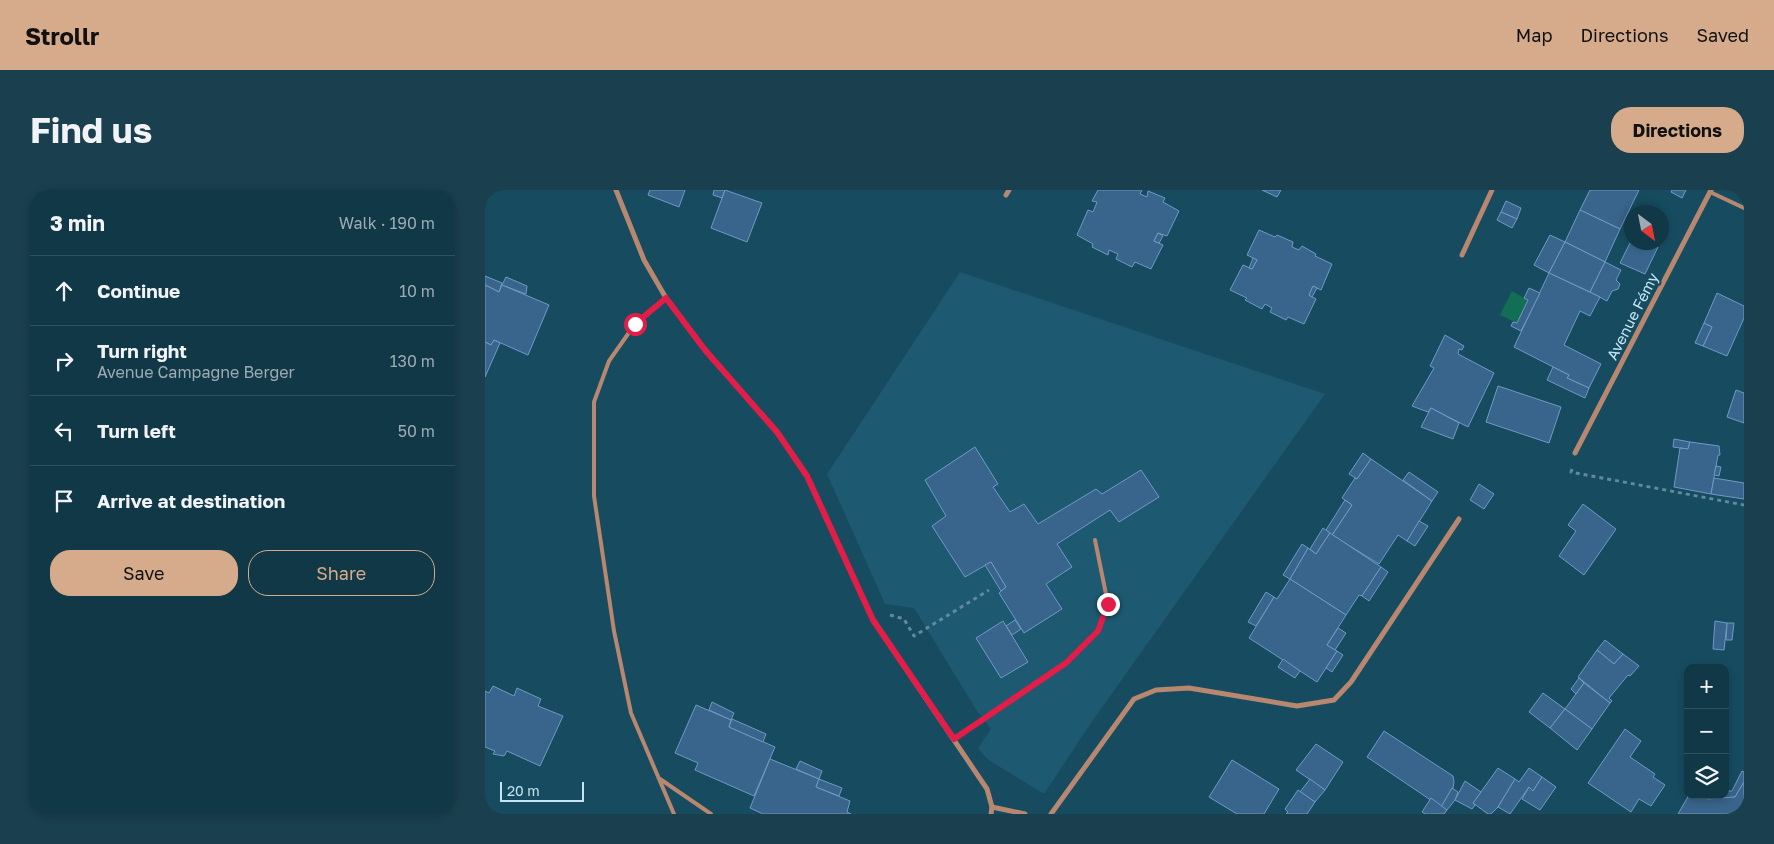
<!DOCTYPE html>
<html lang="en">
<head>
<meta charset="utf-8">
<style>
	body { margin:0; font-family:"Golos Text",sans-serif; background:#1a3f4e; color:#f1f3f6 }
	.controls { position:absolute; right:15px; bottom:15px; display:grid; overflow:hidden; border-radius:10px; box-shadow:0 2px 8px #0003 }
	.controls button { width:45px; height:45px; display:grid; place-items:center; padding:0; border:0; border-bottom:1px solid #305260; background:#113847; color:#f1f3f6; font:25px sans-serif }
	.compass { position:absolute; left:1139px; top:15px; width:45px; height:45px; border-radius:50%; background:#113847; box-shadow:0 2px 8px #0003; rotate:148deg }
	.scale { position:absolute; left:15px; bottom:12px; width:84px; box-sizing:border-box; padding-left:5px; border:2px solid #c5e5f4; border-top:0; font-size:14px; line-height:18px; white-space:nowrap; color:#c5e5f4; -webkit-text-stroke:4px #174b5f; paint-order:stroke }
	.stop { position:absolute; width:15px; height:15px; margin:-11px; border:4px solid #e11d48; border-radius:50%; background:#fff }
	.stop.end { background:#e11d48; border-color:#fff; box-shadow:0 1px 5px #0008 }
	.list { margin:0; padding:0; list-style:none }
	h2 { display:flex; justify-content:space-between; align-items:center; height:65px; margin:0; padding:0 20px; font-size:21px }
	h2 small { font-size:16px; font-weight:400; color:#9cacb4 }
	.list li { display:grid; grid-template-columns:32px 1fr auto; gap:15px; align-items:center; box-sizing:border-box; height:70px; padding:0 20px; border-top:1px solid #305260 }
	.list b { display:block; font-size:19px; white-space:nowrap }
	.list p { margin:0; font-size:16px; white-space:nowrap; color:#9cacb4 }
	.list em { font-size:16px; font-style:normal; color:#9cacb4 }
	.actions { display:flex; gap:10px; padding:15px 20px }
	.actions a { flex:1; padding:11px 0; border:1px solid #d6ab8b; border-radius:20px; text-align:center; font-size:18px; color:#d6ab8b }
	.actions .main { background:#d6ab8b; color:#111 }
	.icon { flex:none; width:28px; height:28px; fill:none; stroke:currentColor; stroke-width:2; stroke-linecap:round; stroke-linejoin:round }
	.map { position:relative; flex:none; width:1259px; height:624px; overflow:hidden; border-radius:20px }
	header { display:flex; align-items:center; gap:30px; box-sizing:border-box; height:70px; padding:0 25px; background:#d6ab8b; color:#111 }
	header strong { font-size:24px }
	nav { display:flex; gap:28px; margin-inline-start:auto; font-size:18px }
	.intro { display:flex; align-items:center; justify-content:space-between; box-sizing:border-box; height:120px; padding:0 30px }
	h1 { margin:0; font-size:35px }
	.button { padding:12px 22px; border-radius:20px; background:#d6ab8b; color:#111; font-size:18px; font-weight:700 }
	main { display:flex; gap:30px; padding:0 30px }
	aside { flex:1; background:#113847; border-radius:20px; box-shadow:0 2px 8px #0003 }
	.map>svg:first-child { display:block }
	.built { fill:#1d5970 }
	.water { fill:#136f54 }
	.building { fill:#39648b; stroke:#6e9bc4 }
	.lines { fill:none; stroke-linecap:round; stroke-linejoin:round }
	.path { stroke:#5f8b9d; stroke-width:3; stroke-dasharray:4 4; stroke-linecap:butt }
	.lane { stroke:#b7876f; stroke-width:4 }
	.street { stroke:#b7876f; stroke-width:5 }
	.route { stroke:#e11d48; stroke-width:6 }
	.labels { text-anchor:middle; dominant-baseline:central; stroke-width:4.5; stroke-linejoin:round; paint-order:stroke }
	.street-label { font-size:15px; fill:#c5e5f4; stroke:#174b5f }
</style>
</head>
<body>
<header>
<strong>Strollr</strong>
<nav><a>Map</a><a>Directions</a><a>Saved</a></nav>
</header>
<div class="intro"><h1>Find us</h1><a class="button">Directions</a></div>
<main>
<aside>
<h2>3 min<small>Walk · 190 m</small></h2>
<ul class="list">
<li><svg class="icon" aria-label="ahead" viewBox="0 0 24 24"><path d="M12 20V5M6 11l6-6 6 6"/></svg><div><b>Continue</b></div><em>10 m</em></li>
<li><svg class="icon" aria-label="right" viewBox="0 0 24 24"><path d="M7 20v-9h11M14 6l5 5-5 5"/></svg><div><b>Turn right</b><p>Avenue Campagne Berger</p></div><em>130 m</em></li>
<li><svg class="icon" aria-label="left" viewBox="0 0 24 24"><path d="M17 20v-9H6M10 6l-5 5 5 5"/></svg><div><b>Turn left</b></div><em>50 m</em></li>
<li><svg class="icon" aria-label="arrive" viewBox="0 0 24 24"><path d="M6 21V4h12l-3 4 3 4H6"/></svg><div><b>Arrive at destination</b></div></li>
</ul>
<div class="actions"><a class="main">Save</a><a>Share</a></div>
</aside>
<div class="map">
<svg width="1259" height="624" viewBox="0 0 1259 624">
	<rect width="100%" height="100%" fill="#174b5f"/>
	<!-- built -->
	<path class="built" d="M 475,82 L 840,204 L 606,533 L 559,604 L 502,569 L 493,558 L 506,539 L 490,518 L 429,418 L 400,414 L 342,284 Z"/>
	<!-- water -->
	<path class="water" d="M 1027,101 L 1043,110 L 1032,133 L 1015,125 Z"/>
	<!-- building -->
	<g class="building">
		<path d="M 165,0 L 200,0 L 194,17 L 163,5 Z"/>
		<path d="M 229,0 L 240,0 L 237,8 L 228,5 Z"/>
		<path d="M 240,0 L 277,13 L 262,52 L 226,38 Z"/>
		<path d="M 613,0 L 657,0 L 655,4 L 662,7 L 663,1 L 680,8 L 678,12 L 694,21 L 682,46 L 673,43 L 669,51 L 678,55 L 666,79 L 650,72 L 647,77 L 631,69 L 633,64 L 624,60 L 623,65 L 607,57 L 608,54 L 592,45 L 603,20 L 608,22 L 612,12 L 607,11 Z"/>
		<path d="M 777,0 L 796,0 L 792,7 Z"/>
		<path d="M 1105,0 L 1154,0 L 1135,39 L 1095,20 Z"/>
		<path d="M 1187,0 L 1201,0 L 1197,8 L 1186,2 Z"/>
		<path d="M 1021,11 L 1036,18 L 1032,29 L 1016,22 Z"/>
		<path d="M 1095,20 L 1135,39 L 1120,72 L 1080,52 Z"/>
		<path d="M 1016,22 L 1032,29 L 1027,38 L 1012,30 Z"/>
		<path d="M 774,40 L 790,47 L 792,45 L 808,52 L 807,57 L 814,60 L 817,56 L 831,64 L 830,66 L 847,74 L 836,100 L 828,96 L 824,105 L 831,109 L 819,134 L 803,127 L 801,130 L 785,122 L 787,118 L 780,114 L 777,119 L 760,110 L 762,108 L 745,100 L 758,75 L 767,79 L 772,70 L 762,65 Z"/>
		<path d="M 673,43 L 678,46 L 674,53 L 669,51 Z"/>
		<path d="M 1065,45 L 1080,52 L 1064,83 L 1049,75 Z"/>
		<path d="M 1146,51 L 1146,52 L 1164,52 L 1173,57 L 1160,84 L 1135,73 Z"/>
		<path d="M 1080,52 L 1120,72 L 1105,102 L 1064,83 Z"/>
		<path d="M 768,68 L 772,70 L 767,79 L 764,78 Z"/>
		<path d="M 1120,72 L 1136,80 L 1131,90 L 1135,94 L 1133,99 L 1127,101 L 1122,111 L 1105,102 Z"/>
		<path d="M 1064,83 L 1115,107 L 1105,126 L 1095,121 L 1079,155 L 1116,174 L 1104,198 L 1082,188 L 1084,185 L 1029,157 Z"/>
		<path d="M 0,86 L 17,93 L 14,102 L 0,95 Z"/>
		<path d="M 21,87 L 42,96 L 41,104 L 17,95 Z"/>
		<path d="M 0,95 L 14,102 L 17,95 L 64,115 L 43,165 L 9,150 L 6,155 L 0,152 Z"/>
		<path d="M 828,96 L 832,98 L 827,107 L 824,105 Z"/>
		<path d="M 1044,98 L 1055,103 L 1036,141 L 1026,136 L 1028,132 L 1032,133 L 1043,110 L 1039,108 Z"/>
		<path d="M 1232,103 L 1259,116 L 1259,128 L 1242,166 L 1218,156 L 1227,137 L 1219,133 Z"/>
		<path d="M 1219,133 L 1227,137 L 1218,156 L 1210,153 Z"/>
		<path d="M 960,145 L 979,156 L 977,160 L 974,159 L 973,164 L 1009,183 L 983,237 L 946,218 L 943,222 L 927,216 L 949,178 L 945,176 Z"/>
		<path d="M 9,150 L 15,153 L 0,187 L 0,152 L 6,155 Z"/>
		<path d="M 1068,177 L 1084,185 L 1082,188 L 1104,198 L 1100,208 L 1062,190 Z"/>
		<path d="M 1013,196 L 1076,217 L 1064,253 L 1001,232 Z"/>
		<path d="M 1251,200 L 1259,203 L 1259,233 L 1242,227 Z"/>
		<path d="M 946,218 L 974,233 L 968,249 L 936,237 Z"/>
		<path d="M 1189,249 L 1205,252 L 1203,259 L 1188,257 Z"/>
		<path d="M 1205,252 L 1234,256 L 1235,265 L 1233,265 L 1226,304 L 1189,297 L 1195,258 L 1203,259 Z"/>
		<path d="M 490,257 L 513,294 L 508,297 L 525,322 L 539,314 L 553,334 L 611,299 L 617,304 L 656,280 L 674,307 L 634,332 L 625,320 L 572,354 L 587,377 L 561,394 L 577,419 L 539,443 L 514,403 L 521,397 L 506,372 L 480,387 L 447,336 L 461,326 L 440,290 Z"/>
		<path d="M 878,263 L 886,269 L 872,289 L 864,284 Z"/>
		<path d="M 886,269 L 947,311 L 922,351 L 913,345 L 894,374 L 847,345 L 867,315 L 857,308 L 870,288 L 872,289 Z"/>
		<path d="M 1231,276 L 1236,277 L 1234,286 L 1229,285 Z"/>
		<path d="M 924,282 L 953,302 L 947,311 L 918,290 Z"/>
		<path d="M 1229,288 L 1259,293 L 1259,309 L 1226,304 Z"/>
		<path d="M 994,294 L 1009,304 L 999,319 L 985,310 Z"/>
		<path d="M 860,310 L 867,315 L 847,345 L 841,340 Z"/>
		<path d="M 1098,314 L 1131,339 L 1099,385 L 1074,366 L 1091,341 L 1083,335 Z"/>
		<path d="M 934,331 L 943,336 L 930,356 L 922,351 Z"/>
		<path d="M 838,338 L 845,343 L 831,364 L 825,359 Z"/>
		<path d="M 845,343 L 896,377 L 877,406 L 874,405 L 861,425 L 805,389 L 823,358 L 831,364 Z"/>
		<path d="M 817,354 L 823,358 L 805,389 L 798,385 Z"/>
		<path d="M 506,372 L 521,397 L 516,401 L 500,375 Z"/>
		<path d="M 896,377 L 903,382 L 884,411 L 877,406 Z"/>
		<path d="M 805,389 L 861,425 L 842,455 L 852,461 L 832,492 L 764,448 L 789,407 L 792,409 Z"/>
		<path d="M 781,402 L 789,407 L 771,436 L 763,432 Z"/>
		<path d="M 530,430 L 536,439 L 527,445 L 521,436 Z"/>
		<path d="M 518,431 L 543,472 L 516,488 L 491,448 Z"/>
		<path d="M 1230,431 L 1242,433 L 1239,460 L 1228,459 Z"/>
		<path d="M 1242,433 L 1249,433 L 1247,450 L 1241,450 Z"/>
		<path d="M 853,438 L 861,443 L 850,460 L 842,455 Z"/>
		<path d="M 1120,450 L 1138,464 L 1129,474 L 1112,460 Z"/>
		<path d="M 1112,460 L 1129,474 L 1138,464 L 1154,476 L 1145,486 L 1143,485 L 1124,508 L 1127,511 L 1125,513 L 1093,487 Z"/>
		<path d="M 852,461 L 858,465 L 847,482 L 841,478 Z"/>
		<path d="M 798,469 L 815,481 L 810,488 L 793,477 Z"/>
		<path d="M 1094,488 L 1099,493 L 1091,504 L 1086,499 Z"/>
		<path d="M 1099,493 L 1125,513 L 1107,539 L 1080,519 Z"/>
		<path d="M 8,496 L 29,506 L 32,498 L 56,509 L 53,516 L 78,526 L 55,576 L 22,561 L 19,566 L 8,564 L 10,561 L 0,557 L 0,501 L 4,503 Z"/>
		<path d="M 1058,503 L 1080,519 L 1065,538 L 1044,522 Z"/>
		<path d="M 227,512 L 249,523 L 246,530 L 224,520 Z"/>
		<path d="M 211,515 L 246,530 L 244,537 L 290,557 L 269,606 L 210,580 L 213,573 L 190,563 Z"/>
		<path d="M 1080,519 L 1107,539 L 1092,560 L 1065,538 Z"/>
		<path d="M 247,529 L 281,544 L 278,552 L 244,537 Z"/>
		<path d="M 1140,539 L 1156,551 L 1145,567 L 1170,584 L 1168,587 L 1180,595 L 1166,616 L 1154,609 L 1146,622 L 1103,593 Z"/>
		<path d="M 899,541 L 968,586 L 969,592 L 968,598 L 956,617 L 882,567 Z"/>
		<path d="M 831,554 L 858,572 L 840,600 L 811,580 Z"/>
		<path d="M 285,569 L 334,589 L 331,597 L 365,611 L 362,622 L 366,624 L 278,624 L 265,618 Z"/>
		<path d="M 747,570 L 794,599 L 779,624 L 752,624 L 724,607 Z"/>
		<path d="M 315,571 L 337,581 L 334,589 L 311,579 Z"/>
		<path d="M 1013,578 L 1030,589 L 1013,617 L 1006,624 L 1003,624 L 988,613 Z"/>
		<path d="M 1044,578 L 1057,587 L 1048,601 L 1044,597 L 1025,624 L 1013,617 L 1030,589 L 1034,592 Z"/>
		<path d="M 1257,581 L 1259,582 L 1259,592 L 1250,607 L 1223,609 L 1216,605 L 1240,605 L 1240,601 L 1247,601 Z"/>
		<path d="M 1057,587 L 1071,597 L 1055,620 L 1037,609 L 1044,597 L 1048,601 Z"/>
		<path d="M 334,589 L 357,598 L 354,606 L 331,597 Z"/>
		<path d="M 825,589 L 840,600 L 830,612 L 815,602 Z"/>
		<path d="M 980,591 L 996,602 L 988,613 L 990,615 L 987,619 L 970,610 Z"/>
		<path d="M 1259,592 L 1259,624 L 1193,624 L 1204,605 L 1216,605 L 1223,609 L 1250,607 Z"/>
		<path d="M 967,598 L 973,602 L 970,610 L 962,620 L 956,617 Z"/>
		<path d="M 813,600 L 830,612 L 822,624 L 801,624 L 803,622 L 800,619 Z"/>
		<path d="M 946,608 L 962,620 L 959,624 L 940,624 L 937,622 Z"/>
	</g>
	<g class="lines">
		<!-- path -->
		<g class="path">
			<path d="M 1087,279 L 1086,282 L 1259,315"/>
			<path d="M 405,425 L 419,429 L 429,446 L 504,400"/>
		</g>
		<!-- lane -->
		<g class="lane">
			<path d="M 1225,2 L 1259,18"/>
			<path d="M 181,108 L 150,134 L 124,171 L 109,212 L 109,306 L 129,441 L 146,523 L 189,624"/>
			<path d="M 469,549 L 581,473 L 613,441 L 623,414 L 610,350"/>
			<path d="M 175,589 L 226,624"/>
		</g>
		<!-- street -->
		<g class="street">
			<path d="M 131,0 L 159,70 L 181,108 L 220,160 L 292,242 L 322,286 L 388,430 L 502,599 L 507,617 L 506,624"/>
			<path d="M 521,5 L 524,0"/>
			<path d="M 977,65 L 1007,0"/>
			<path d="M 1090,263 L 1226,0"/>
			<path d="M 507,617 L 540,624"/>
			<path d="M 566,624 L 649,509 L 671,500 L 704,498 L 812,516 L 849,510 L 866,492 L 974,329"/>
		</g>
	</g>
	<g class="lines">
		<!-- route -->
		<path class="route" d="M 150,134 L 181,108 L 220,160 L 292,242 L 322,286 L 388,430 L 469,549 L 581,473 L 613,441 L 623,414"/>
	</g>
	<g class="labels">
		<!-- street labels -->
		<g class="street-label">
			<text transform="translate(1147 126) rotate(-63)">Avenue Fémy</text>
		</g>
	</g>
</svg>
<div class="controls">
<button>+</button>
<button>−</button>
<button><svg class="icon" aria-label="layers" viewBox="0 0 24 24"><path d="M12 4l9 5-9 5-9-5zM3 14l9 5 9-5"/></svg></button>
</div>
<svg class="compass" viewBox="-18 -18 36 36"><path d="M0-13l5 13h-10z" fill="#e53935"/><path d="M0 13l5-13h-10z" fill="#9cacb4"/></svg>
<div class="scale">20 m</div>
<div class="stop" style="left:150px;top:134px"></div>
<div class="stop end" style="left:623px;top:414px"></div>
</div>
</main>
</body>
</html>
